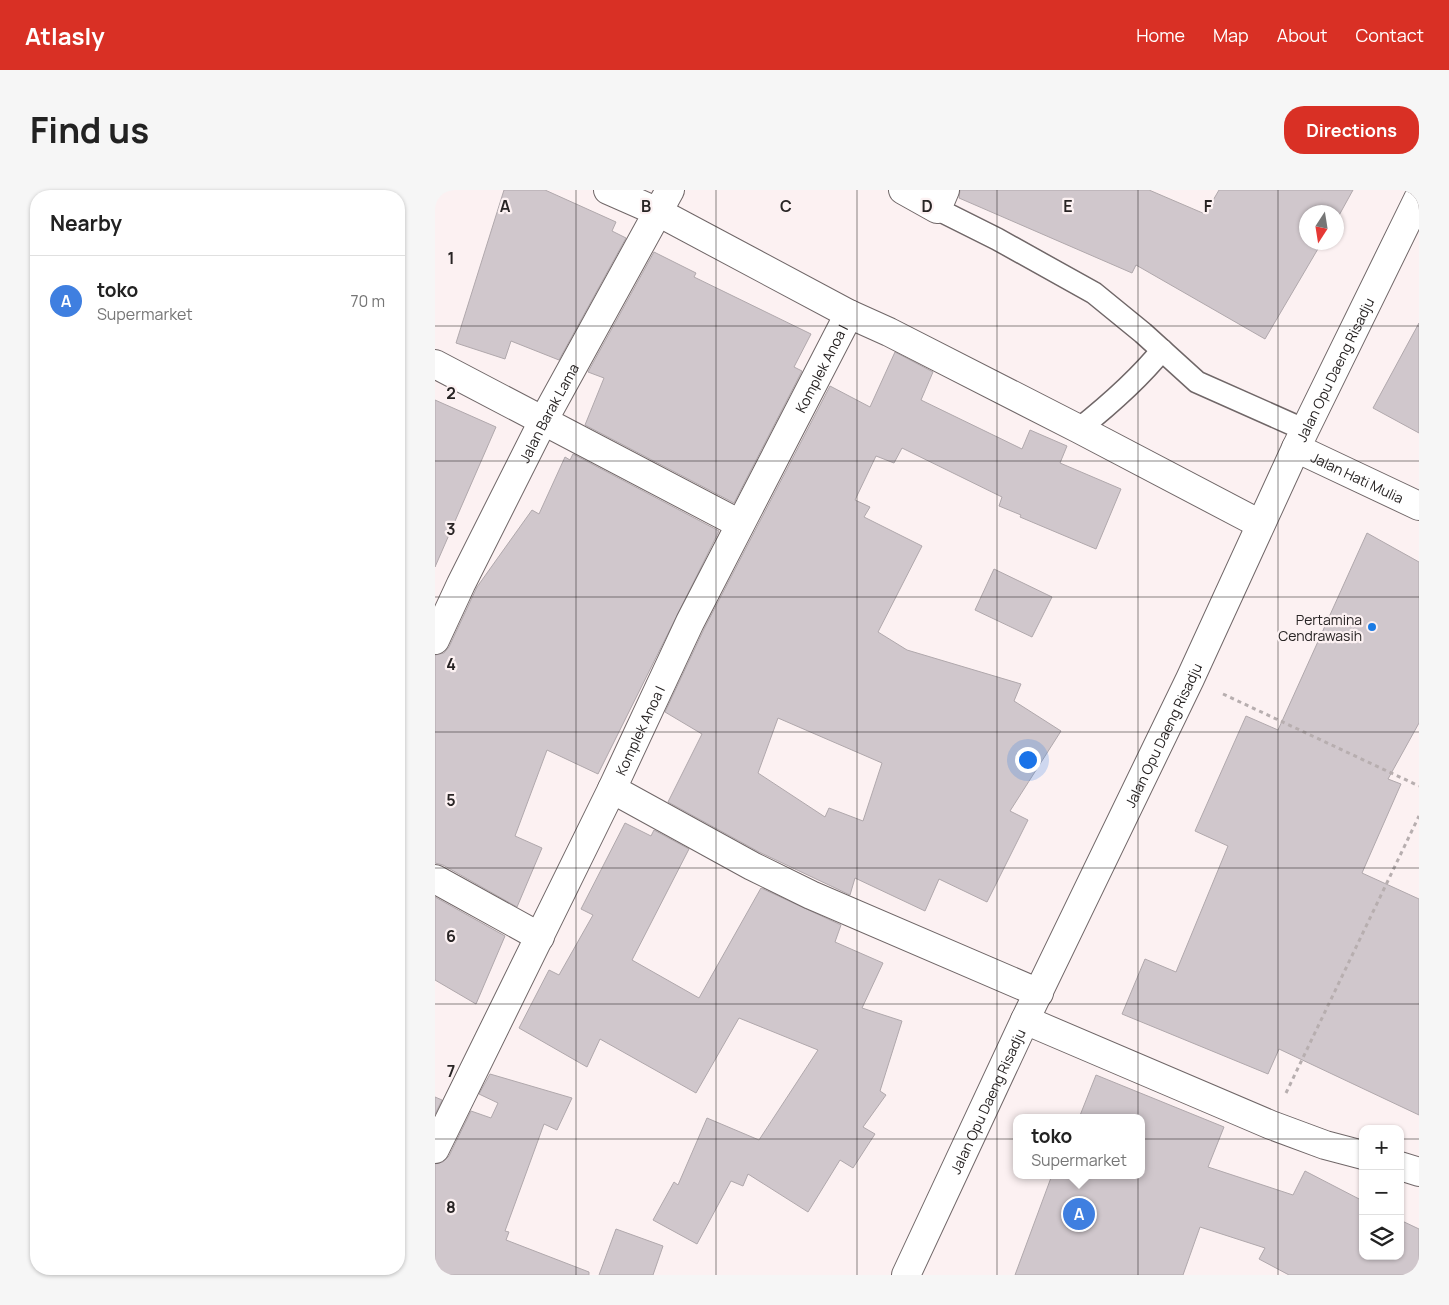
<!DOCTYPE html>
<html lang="en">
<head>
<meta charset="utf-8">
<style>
	body { margin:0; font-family:Manrope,sans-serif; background:#f6f6f6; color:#222 }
	.controls { position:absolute; right:15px; bottom:15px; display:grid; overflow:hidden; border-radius:10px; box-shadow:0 1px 4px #0004 }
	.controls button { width:45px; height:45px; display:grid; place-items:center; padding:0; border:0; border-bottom:1px solid #e0e0e0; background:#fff; color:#222; font:25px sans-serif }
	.compass { position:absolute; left:864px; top:15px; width:45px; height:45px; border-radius:50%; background:#fff; box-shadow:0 1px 4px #0004; rotate:192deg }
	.you { position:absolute; left:592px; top:569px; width:18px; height:18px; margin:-12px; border:4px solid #fff; border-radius:50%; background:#1a73e8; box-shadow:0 0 0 8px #1a73e833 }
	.badge { display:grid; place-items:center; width:32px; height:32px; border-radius:50%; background:#d93025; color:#fff; font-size:16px; font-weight:700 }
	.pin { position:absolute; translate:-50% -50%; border:2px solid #fff; box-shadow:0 1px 5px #0006 }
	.popup { position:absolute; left:578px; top:924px; width:132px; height:65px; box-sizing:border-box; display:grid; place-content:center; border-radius:10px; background:#fff; filter:drop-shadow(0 1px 4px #0005); font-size:16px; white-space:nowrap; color:#767676 }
	.popup b { font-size:19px; color:#222 }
	.popup::after { content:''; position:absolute; left:50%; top:100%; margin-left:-10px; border:10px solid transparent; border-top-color:#fff }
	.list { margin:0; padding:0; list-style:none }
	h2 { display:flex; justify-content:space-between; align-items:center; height:65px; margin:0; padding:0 20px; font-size:21px }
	h2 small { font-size:16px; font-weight:400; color:#767676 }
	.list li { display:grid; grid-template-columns:32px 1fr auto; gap:15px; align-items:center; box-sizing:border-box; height:90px; padding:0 20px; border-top:1px solid #e0e0e0 }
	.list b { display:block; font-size:19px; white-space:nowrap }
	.list p { margin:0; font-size:16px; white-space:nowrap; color:#767676 }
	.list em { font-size:16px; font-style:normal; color:#767676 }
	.icon { flex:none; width:28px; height:28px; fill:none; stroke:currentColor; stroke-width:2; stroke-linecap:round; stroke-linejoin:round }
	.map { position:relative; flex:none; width:984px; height:1085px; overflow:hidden; border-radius:20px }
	header { display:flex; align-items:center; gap:30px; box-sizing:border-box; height:70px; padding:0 25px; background:#d93025; color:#fff }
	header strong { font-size:24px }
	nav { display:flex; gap:28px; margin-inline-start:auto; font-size:18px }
	.intro { display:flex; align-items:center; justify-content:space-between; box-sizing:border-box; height:120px; padding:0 30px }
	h1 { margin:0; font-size:35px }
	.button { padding:12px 22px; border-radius:20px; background:#d93025; color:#fff; font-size:18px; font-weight:700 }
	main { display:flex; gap:30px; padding:0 30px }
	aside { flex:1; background:#fff; border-radius:20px; box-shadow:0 1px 4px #0004 }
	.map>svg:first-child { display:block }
	.building { fill:#d0c7cc; stroke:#b0a8ac; fill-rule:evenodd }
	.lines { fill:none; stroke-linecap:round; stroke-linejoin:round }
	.lane-casing { stroke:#706768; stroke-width:24 }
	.street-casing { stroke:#706768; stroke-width:30 }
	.secondary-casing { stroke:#706768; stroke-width:30 }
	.path { stroke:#b7aeaf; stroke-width:3; stroke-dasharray:4 4; stroke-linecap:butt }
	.lane { stroke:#fff; stroke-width:21 }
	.street { stroke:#fff; stroke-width:28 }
	.secondary { stroke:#fff; stroke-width:28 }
	.grid { fill:none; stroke:#282424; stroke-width:1; stroke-opacity:0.55 }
	.poi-dot { fill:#1b7be4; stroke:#fcf1f2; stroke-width:2 }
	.labels { text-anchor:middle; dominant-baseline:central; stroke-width:4.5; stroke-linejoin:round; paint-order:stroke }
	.street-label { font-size:14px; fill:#282424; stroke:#fcf1f2 }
	.poi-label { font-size:14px; fill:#282424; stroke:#fcf1f2; text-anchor:end }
	.grid-label { font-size:16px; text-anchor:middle; font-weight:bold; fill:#282424; stroke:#fcf1f2; stroke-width:4.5; stroke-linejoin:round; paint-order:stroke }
</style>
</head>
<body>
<header>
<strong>Atlasly</strong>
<nav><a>Home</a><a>Map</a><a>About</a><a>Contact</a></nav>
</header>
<div class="intro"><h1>Find us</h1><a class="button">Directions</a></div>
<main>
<aside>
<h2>Nearby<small></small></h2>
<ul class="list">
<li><span class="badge" style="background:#3f7fe0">A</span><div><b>toko</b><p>Supermarket</p></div><em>70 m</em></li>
</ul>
</aside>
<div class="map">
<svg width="984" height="1085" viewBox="0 0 984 1085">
	<rect width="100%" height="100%" fill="#fcf1f2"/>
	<!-- building -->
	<g class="building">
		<path d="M 69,0 L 110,0 L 181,32 L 177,41 L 191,48 L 124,170 L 76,151 L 70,169 L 21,153 Z"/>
		<path d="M 525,0 L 714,0 L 770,24 L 784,0 L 918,0 L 902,29 L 902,22 L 872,22 L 872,52 L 887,52 L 830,149 L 701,75 L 697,83 L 524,8 Z"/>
		<path d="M 219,62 L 261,83 L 259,87 L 376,144 L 359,177 L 367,181 L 299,313 L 150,235 L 169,188 L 153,182 Z"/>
		<path d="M 984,133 L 984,243 L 938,218 Z"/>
		<path d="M 460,162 L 498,182 L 486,210 L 587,259 L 595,240 L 632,256 L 625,273 L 686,299 L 661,359 L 585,327 L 586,325 L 564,316 L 567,307 L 467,258 L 459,273 L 441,266 L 420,310 L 435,317 L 429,327 L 487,356 L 443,442 L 472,460 L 586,494 L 579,511 L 626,541 L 575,621 L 593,630 L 552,712 L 504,689 L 490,721 L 420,688 L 415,705 L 324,662 L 233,612 L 267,544 L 230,522 L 269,439 L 395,196 L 435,217 ZM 343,528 L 447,573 L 428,631 L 394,618 L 390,627 L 323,583 Z"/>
		<path d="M 0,210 L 61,237 L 0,377 Z"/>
		<path d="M 138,264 L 284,341 L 163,584 L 112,560 L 80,646 L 107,658 L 82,717 L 8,675 L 0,673 L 0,465 L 9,463 L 14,457 L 42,397 L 97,320 L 104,324 L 130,267 L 135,270 Z"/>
		<path d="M 932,343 L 984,372 L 984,533 L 953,589 L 966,594 L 927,683 L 984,709 L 984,925 L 844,859 L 833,884 L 687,824 L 710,769 L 741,782 L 793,656 L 760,641 L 811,526 L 843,540 Z"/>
		<path d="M 559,379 L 617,407 L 597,447 L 540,420 Z"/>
		<path d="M 190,633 L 216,646 L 219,640 L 254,659 L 197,770 L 264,808 L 326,698 L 406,735 L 400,752 L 448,773 L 427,818 L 467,831 L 445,901 L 451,905 L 428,937 L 440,944 L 418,978 L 405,970 L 373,1022 L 313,984 L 308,996 L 296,991 L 262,1054 L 218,1030 L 239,992 L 243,995 L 272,928 L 324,950 L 383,860 L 304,828 L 261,903 L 165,849 L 152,877 L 84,838 L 114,780 L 124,785 L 158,725 L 146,719 Z"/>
		<path d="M 0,707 L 70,746 L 41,814 L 0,790 Z"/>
		<path d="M 55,884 L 137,908 L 122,940 L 109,934 L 70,1041 L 74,1042 L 71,1050 L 154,1082 L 154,1085 L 0,1085 L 0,974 L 8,972 L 14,966 L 36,921 L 56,928 L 63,913 L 44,904 Z"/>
		<path d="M 661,885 L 789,937 L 773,977 L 858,1005 L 870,981 L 928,1011 L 928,1066 L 965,1066 L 965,1030 L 984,1039 L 984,1085 L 854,1085 L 824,1069 L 830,1058 L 765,1037 L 748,1085 L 580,1085 L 617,985 L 706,985 L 706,928 L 644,928 Z"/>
		<path d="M 0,907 L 7,910 L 0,924 Z"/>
		<path d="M 181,1039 L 228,1056 L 218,1085 L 164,1085 Z"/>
	</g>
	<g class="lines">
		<defs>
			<g id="lane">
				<path d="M 502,19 L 562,49 L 659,103 L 708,143 L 762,192 L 870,240"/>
				<path d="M 644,239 C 674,215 703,190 727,160"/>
			</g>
			<g id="street">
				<path d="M 173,0 L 223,22 L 414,124 L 454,142 L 644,239 L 825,334"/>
				<path d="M 468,0 L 502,19 L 510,0"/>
				<path d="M 0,174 L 305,334"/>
				<path id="s1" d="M 0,450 L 26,394 L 108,231 L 235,0"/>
				<path d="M 177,599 L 317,676 L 376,705 L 604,803"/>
				<path d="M 0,689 L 105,747"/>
				<path d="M 590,830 L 836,935 L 890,955 L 928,965"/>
				<path id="s2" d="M 0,959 L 177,599 L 255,432 L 414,124"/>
				<path d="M 965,976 L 984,982"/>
			</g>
			<g id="secondary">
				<path id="s3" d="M 861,258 L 984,316"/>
				<path id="s4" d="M 471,1085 L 590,830 L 755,489 L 861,258 L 984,7"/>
			</g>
		</defs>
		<!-- lane casing -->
		<use href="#lane" class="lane-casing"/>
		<!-- street casing -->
		<use href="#street" class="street-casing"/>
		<!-- secondary casing -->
		<use href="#secondary" class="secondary-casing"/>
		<!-- path -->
		<g class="path">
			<path d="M 788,504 L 984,596"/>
			<path d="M 851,903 L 984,626"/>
		</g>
		<!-- lane -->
		<use href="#lane" class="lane"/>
		<!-- street -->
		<use href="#street" class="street"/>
		<!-- secondary -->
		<use href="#secondary" class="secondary"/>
	</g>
	<!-- grid -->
	<path class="grid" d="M 141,0 L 141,1085M 281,0 L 281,1085M 422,0 L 422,1085M 562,0 L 562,1085M 703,0 L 703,1085M 843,0 L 843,1085M 0,136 L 984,136M 0,271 L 984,271M 0,407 L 984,407M 0,542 L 984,542M 0,678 L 984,678M 0,814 L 984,814M 0,949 L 928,949M 965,949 L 984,949"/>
	<!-- markers -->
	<circle class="poi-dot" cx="937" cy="437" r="5"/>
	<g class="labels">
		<!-- street labels -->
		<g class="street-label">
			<text stroke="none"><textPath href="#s2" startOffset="871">Komplek Anoa I</textPath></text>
			<text stroke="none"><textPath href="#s4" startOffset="1002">Jalan Opu Daeng Risadju</textPath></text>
			<text stroke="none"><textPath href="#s1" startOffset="254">Jalan Barak Lama</textPath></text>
			<text stroke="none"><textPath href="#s3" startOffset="68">Jalan Hati Mulia</textPath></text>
			<text stroke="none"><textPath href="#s2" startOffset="466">Komplek Anoa I</textPath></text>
			<text stroke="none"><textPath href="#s4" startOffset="598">Jalan Opu Daeng Risadju</textPath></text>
			<text stroke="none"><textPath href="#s4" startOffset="192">Jalan Opu Daeng Risadju</textPath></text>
		</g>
		<!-- poi labels -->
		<g class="poi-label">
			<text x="927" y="429">Pertamina<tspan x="927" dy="16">Cendrawasih</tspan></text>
		</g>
	</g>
	<g class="grid-label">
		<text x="70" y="22">A</text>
		<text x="211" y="22">B</text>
		<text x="351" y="22">C</text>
		<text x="492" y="22">D</text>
		<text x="633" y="22">E</text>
		<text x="773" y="22">F</text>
		<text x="16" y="74">1</text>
		<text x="16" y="209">2</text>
		<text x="16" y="345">3</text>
		<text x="16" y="480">4</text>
		<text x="16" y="616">5</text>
		<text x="16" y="752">6</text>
		<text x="16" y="887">7</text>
		<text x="16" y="1023">8</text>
	</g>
</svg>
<div class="controls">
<button>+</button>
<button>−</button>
<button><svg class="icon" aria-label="layers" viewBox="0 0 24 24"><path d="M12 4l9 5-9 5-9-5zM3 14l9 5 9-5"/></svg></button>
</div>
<svg class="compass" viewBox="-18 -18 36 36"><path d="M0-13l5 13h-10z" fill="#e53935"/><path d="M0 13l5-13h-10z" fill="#767676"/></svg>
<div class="you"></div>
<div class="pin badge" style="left:644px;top:1024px;background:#3f7fe0">A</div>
<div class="popup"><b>toko</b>Supermarket</div>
</div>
</main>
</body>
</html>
